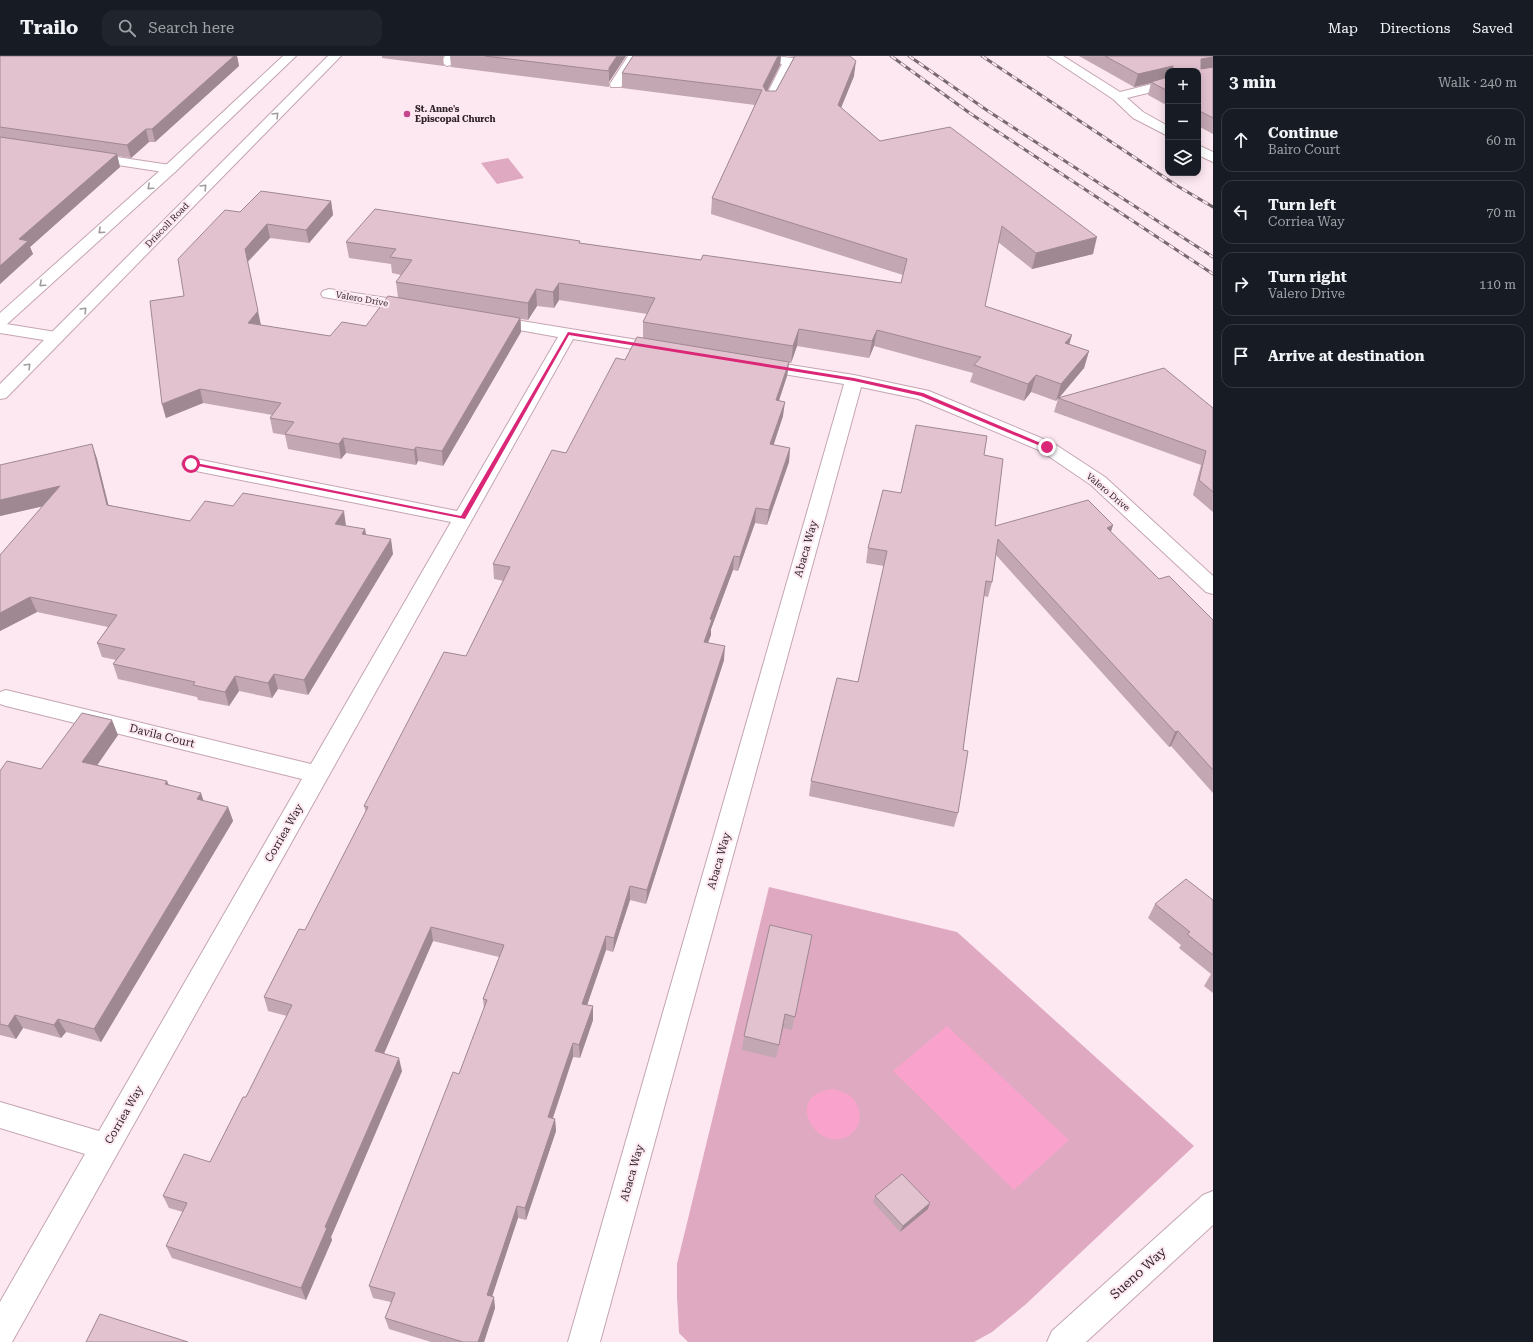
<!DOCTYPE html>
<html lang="en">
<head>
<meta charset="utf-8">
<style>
	body { margin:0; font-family:"Roboto Serif",serif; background:#20242c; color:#f1f3f6 }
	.controls { position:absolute; right:12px; top:12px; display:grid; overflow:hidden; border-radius:8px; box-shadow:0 2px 10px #0003 }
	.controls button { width:36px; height:36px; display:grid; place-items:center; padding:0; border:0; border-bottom:1px solid #363941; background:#171b24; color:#f1f3f6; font:20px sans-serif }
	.stop { position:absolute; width:12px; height:12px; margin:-9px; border:3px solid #db2777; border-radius:50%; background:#fff }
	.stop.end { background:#db2777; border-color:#fff; box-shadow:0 1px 4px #0008 }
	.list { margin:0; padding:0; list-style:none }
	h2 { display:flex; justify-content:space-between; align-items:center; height:52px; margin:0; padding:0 16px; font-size:17px }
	h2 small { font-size:13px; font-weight:400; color:#9ea1a6 }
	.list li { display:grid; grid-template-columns:26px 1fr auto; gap:12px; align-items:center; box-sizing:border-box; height:64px; margin:0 8px 8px; padding:0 8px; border:1px solid #363941; border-radius:12px }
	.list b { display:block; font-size:15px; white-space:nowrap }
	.list p { margin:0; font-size:13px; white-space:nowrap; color:#9ea1a6 }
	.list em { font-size:13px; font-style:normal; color:#9ea1a6 }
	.icon { flex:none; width:22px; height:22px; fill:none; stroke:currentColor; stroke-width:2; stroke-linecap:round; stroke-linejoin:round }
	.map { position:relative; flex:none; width:1213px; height:1286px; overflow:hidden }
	header { display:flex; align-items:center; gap:24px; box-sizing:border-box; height:56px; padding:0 20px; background:#171b24; border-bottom:1px solid #363941 }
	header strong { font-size:19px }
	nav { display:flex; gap:22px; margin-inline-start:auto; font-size:14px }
	.search { width:280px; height:36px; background:#20242c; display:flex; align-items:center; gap:10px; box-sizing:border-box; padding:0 14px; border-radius:12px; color:#9ea1a6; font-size:15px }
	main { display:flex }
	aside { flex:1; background:#171b24 }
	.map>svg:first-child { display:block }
	.green { fill:#dfa9c1 }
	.water { fill:#f9a3cc }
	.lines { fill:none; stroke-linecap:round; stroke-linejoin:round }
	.street-casing { stroke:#c4a5b2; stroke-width:2 }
	.secondary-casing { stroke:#c4a5b2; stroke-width:2 }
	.street { fill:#fff; fill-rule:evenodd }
	.secondary { fill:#fff; fill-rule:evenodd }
	.rail-casing { stroke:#78686f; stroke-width:3 }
	.rail { stroke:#fde8f1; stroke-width:2; stroke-dasharray:6; stroke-linecap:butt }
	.wall { fill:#c3a7b3 }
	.shaded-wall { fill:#9f8892 }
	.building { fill:#e3c2d0; stroke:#9f8892 }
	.oneway { stroke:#a19c9e }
	.route { fill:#db2777 }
	.poi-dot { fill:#c6448c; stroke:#fde8f1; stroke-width:1.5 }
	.labels { text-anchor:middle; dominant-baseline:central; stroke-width:4; stroke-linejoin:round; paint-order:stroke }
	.far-poi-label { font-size:9px; font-weight:bold; fill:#2f2328; stroke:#fde8f1; text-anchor:start }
	.far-street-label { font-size:9px; fill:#2f2328; stroke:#fde8f1 }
	.street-label { font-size:11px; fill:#2f2328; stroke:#fde8f1 }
	.near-street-label { font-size:13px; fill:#2f2328; stroke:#fde8f1 }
</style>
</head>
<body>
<header>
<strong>Trailo</strong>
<div class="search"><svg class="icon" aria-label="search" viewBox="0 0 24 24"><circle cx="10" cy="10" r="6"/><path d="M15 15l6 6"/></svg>Search here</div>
<nav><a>Map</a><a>Directions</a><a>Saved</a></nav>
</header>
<main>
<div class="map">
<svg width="1213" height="1286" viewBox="0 0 1213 1286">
	<rect width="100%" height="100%" fill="#fde8f1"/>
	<!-- green -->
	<g class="green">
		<path d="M 508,102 L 524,122 L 497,128 L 481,107 Z"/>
		<path d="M 769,831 L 957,876 L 1194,1090 L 1025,1249 L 992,1276 L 974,1286 L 688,1286 L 679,1277 L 677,1241 L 677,1208 Z"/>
	</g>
	<!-- water -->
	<g class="water">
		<path d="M 947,970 L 1069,1084 L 1014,1134 L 893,1015 Z"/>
		<path d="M 834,1033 C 839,1035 845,1037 849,1039 C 862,1049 864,1069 850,1079 C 818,1100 780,1038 834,1033 Z"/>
	</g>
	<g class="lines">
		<defs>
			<g id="street">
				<path d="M 445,0 L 458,0 L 451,9 L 447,10 L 441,6 Z"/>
				<path d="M 628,0 L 640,0 L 621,31 L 611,31 L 610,28 Z"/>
				<path d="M 734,0 L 774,0 L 821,5 L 827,9 L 821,13 L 794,10 L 777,46 L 775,49 L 765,49 L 763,46 L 782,8 L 740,4 Z"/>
				<path d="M 1048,0 L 1063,0 L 1120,36 L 1168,24 L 1168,32 L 1127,42 L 1143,56 L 1168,70 L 1168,80 L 1133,62 L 1113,43 Z"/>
				<path d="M 1198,89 L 1213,96 L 1213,106 L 1198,99 Z"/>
				<path d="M 90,97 L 170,109 L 175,110 L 177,113 L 175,116 L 170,117 L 85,104 L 83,101 L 85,98 Z"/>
				<path d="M 329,233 L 412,246 L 418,248 L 420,251 L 418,254 L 412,256 L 323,241 L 321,238 L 323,235 Z"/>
				<path d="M 491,260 L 662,288 L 668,289 L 670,293 L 668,297 L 662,298 L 573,283 L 12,1286 L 0,1286 L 0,1246 L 85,1098 L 0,1072 L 0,1046 L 99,1075 L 302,723 L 6,650 L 0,648 L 0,636 L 6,634 L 311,708 L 451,466 L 191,414 L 184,412 L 182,408 L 184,404 L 191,402 L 457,455 L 558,281 L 485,268 L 483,265 L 485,262 Z"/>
				<path d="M 0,267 L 56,276 L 62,277 L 64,281 L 62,285 L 56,286 L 0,277 Z"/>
				<path d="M 759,304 L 854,319 L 929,335 L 1053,387 L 1105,421 L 1213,520 L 1213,538 L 1206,536 L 1091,429 L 1041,395 L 918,343 L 861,331 L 600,1286 L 568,1286 L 844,328 L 753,313 L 750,309 L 753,305 Z"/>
				<path d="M 1213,1135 L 1213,1169 L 1086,1286 L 1047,1286 L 1052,1275 L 1203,1139 Z"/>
			</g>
			<g id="secondary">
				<path d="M 283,0 L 296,0 L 175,116 L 6,269 L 0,271 L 0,257 L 165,110 Z"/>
				<path d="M 328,0 L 341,0 L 6,342 L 0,343 L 0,328 Z"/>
			</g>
		</defs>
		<!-- street casing -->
		<use href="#street" class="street-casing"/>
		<!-- secondary casing -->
		<use href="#secondary" class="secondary-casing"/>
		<!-- street -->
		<use href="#street" class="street"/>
		<!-- secondary -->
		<use href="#secondary" class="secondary"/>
		<defs>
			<g id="rail">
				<path d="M 891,0 L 971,58 L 1213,218"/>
				<path d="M 909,0 L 988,55 L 1213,201"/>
				<path d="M 982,0 L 1179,131 L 1213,151"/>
			</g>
		</defs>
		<!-- rail casing -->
		<use href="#rail" class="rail-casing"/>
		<!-- rail -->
		<use href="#rail" class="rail"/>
	</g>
	<!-- wall -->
	<g class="wall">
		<path d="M 0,0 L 237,0 L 239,10 L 155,86 L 149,86 L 131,102 L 117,100 L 120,111 L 30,191 L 33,198 L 0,228 Z"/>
		<path d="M 382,0 L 443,0 L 444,10 L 382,2 Z"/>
		<path d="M 450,0 L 626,0 L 609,26 L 609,31 L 451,11 Z"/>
		<path d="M 633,0 L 781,0 L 780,9 L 767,35 L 776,35 L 794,1 L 788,0 L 850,0 L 854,20 L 841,52 L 880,85 L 1093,198 L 1032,213 L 998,186 L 985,250 L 1069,288 L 1089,295 L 1084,312 L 1059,341 L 1213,352 L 1213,456 L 1193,439 L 1201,409 L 1054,356 L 1058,343 L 1056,345 L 1031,336 L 1024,345 L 970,326 L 973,317 L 874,290 L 869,302 L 797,290 L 791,307 L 789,307 L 787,320 L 779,345 L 783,360 L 773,389 L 790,392 L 789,406 L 767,469 L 755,467 L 738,515 L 733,514 L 711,573 L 711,579 L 708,586 L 724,604 L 646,848 L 630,844 L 613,896 L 606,894 L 587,949 L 593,950 L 593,964 L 580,1002 L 573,1001 L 563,1032 L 553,1062 L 555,1063 L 556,1075 L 526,1164 L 518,1162 L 504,1203 L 492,1240 L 495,1252 L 484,1286 L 431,1286 L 389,1273 L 385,1262 L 391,1246 L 373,1242 L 369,1230 L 459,1018 L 484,953 L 483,943 L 499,901 L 433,885 L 384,997 L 402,1015 L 331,1181 L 332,1184 L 306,1244 L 172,1202 L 166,1190 L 183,1156 L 169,1152 L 163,1140 L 210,1106 L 246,1041 L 287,960 L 268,955 L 264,941 L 305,874 L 366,756 L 364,750 L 466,600 L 504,525 L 494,523 L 493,508 L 566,397 L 625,304 L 643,282 L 643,266 L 647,258 L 559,244 L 554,252 L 537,250 L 528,264 L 521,263 L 521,276 L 443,410 L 418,405 L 416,409 L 346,397 L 341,403 L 288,393 L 285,379 L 273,377 L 270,362 L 272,359 L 203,347 L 166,362 L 162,348 L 184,240 L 240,156 L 331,145 L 333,159 L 309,187 L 270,182 L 248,206 L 260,269 L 330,280 L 366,270 L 398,241 L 396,226 L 401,219 L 392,217 L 391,208 L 349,202 L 346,186 L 580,185 L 580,187 L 701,204 L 901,227 L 903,219 L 711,158 L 712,142 L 755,49 L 622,32 L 622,17 Z"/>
		<path d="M 1079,0 L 1213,0 L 1213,78 L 1198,70 L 1198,15 L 1168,15 L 1168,50 L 1148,39 L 1151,27 L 1134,31 Z"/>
		<path d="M 92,388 L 97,403 L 108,449 L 190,465 L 346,470 L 365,473 L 366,478 L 393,498 L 308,639 L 278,633 L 272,642 L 239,635 L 229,650 L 198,644 L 197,641 L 118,623 L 113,608 L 116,604 L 102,601 L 97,587 L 108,571 L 37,556 L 0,575 L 0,499 L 43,450 L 0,460 Z"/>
		<path d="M 984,399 L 995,470 L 1113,469 L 1111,476 L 1159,523 L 1213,564 L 1213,737 L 1171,690 L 1169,691 L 996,499 L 992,526 L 988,541 L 984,540 L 963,694 L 958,757 L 954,771 L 809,740 L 811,725 L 858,626 L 884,510 L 866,507 L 868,492 L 901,437 Z"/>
		<path d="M 118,679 L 97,709 L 167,725 L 169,729 L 203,745 L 228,751 L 233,765 L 101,986 L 66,976 L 61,982 L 23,972 L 16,983 L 0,979 L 0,715 L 41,713 Z"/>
		<path d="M 1213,844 L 1213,937 L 1204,930 L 1211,918 L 1179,892 L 1181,889 L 1148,862 L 1155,848 Z"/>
		<path d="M 812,879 L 792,974 L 783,972 L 776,1002 L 742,994 L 744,980 Z"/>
		<path d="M 875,1140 L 928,1153 L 900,1176 L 873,1146 Z"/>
	</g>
	<!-- shaded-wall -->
	<g class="shaded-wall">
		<path d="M 234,0 L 237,0 L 239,10 L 155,86 L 152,73 Z"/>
		<path d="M 617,0 L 626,0 L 609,26 L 609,12 Z"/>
		<path d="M 778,0 L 781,0 L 780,9 L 762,45 L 763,30 Z"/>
		<path d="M 1213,1 L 1213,13 L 1198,16 L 1201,3 Z"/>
		<path d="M 856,5 L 854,20 L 836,64 L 838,49 Z"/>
		<path d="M 1173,10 L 1171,15 L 1168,15 L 1168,23 L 1151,26 L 1151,27 L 1134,31 L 1138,18 Z"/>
		<path d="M 146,73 L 149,86 L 131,102 L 127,89 Z"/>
		<path d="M 117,98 L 120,111 L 30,191 L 33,198 L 0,228 L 0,210 L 19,183 Z"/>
		<path d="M 331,145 L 333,159 L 309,187 L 306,174 Z"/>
		<path d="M 267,168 L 270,182 L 247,206 L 245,193 Z"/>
		<path d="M 1097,181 L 1093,198 L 1032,213 L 1036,197 Z"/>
		<path d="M 559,227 L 559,244 L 554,252 L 553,236 Z"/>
		<path d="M 536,233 L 537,250 L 528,264 L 528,247 Z"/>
		<path d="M 258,255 L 261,269 L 251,282 L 248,267 Z"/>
		<path d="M 520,262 L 521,276 L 443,410 L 442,395 Z"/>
		<path d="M 799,273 L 797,290 L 791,307 L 793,290 Z"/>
		<path d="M 877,274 L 874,290 L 869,302 L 872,285 Z"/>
		<path d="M 1072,279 L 1067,296 L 1065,287 Z"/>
		<path d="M 1089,295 L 1084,312 L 1059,342 L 1058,342 L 1056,345 L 1061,328 Z"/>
		<path d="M 789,306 L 787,320 L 774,359 L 776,344 Z"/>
		<path d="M 1036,319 L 1031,336 L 1024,345 L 1028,328 Z"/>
		<path d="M 200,333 L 203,347 L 166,362 L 162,348 Z"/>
		<path d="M 785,346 L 783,360 L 769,403 L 770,388 Z"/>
		<path d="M 343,382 L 346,397 L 341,403 L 339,388 Z"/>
		<path d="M 92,388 L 97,403 L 112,463 L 107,449 Z"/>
		<path d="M 416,391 L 418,405 L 416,409 L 414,394 Z"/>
		<path d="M 790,392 L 789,406 L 767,469 L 769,454 Z"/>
		<path d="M 60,430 L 66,445 L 0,460 L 0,444 Z"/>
		<path d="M 756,452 L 755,467 L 738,515 L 740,501 Z"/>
		<path d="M 344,455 L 346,470 L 335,468 Z"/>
		<path d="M 1113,469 L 1108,484 L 1107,472 Z"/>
		<path d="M 365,473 L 367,488 L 362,478 Z"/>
		<path d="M 391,483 L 393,498 L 308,639 L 304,624 Z"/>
		<path d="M 734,500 L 733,514 L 711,573 L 711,579 L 703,600 L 704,586 L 710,563 Z"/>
		<path d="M 30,541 L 37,556 L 0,575 L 0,557 Z"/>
		<path d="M 725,590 L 724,604 L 646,848 L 647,834 Z"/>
		<path d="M 274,618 L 278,633 L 272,642 L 268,627 Z"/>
		<path d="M 235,620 L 239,635 L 229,650 L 225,636 Z"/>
		<path d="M 112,664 L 118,679 L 89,721 L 82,706 Z"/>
		<path d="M 1178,675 L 1171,690 L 1169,691 L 1175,676 Z"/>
		<path d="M 167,725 L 172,740 L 165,728 Z"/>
		<path d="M 201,737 L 206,752 L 197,743 Z"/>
		<path d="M 228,751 L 233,765 L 101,986 L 94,973 Z"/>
		<path d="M 630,830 L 630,844 L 613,896 L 614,882 Z"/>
		<path d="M 431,871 L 433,885 L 379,1009 L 375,995 Z"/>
		<path d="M 606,880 L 606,894 L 583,961 L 582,948 Z"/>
		<path d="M 593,950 L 593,964 L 580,1002 L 579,989 Z"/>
		<path d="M 785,958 L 783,972 L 776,1002 L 779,989 Z"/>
		<path d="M 15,959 L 23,972 L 16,983 L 8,970 Z"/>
		<path d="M 58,963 L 66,976 L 61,982 L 54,969 Z"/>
		<path d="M 573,987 L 573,1001 L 549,1073 L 548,1061 Z"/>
		<path d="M 399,1002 L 402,1015 L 331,1181 L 332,1184 L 306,1244 L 301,1232 L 325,1171 Z"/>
		<path d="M 555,1063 L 556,1075 L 526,1164 L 525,1152 Z"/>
		<path d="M 930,1147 L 928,1153 L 900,1176 L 903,1170 Z"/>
		<path d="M 517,1150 L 518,1162 L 489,1250 L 487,1239 Z"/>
		<path d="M 494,1241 L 495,1252 L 484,1286 L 478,1286 Z"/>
	</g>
	<!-- building -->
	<g class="building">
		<path d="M 0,0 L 234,0 L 152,73 L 146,73 L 127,89 L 0,71 Z"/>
		<path d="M 485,0 L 617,0 L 609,12 L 609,15 Z"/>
		<path d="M 633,0 L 778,0 L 763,30 L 766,35 L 776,35 L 795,0 L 850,0 L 856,5 L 838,49 L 880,85 L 950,71 L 1097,181 L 1036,197 L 1002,170 L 985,250 L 1072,279 L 1065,287 L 1089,295 L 1061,328 L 1036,319 L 1028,328 L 974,309 L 981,301 L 877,274 L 872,285 L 799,273 L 793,290 L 643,266 L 655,242 L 559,227 L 553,236 L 536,233 L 528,247 L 396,226 L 412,204 L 390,201 L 396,193 L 346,186 L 375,153 L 580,185 L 579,187 L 701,204 L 703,199 L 901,227 L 907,203 L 712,142 L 762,34 L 622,17 Z"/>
		<path d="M 1105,0 L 1213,0 L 1213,1 L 1201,3 L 1201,13 L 1213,11 L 1213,62 L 1198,54 L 1198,15 L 1173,15 L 1173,10 L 1138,18 Z"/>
		<path d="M 1168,21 L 1168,35 L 1151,26 Z"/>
		<path d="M 0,81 L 117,98 L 19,183 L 28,185 L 0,210 Z"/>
		<path d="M 261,135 L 331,145 L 306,174 L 267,168 L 245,193 L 258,255 L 248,267 L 330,280 L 342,266 L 366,270 L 388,240 L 520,262 L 442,395 L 416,391 L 414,394 L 343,382 L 339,388 L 285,378 L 294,366 L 270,362 L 281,347 L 200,333 L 162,348 L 150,245 L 184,240 L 178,203 L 225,154 L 240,156 Z"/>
		<path d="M 637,281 L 789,306 L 776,344 L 785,346 L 770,388 L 790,392 L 769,454 L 756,452 L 740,501 L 734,500 L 710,563 L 712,564 L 704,586 L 725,590 L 647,834 L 630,830 L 614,882 L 606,880 L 582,948 L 593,950 L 579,989 L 573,987 L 562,1019 L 548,1061 L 555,1063 L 525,1152 L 517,1150 L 503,1192 L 487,1239 L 494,1241 L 478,1286 L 463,1286 L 385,1262 L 395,1237 L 369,1230 L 453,1016 L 459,1018 L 487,944 L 483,943 L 504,889 L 431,871 L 375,995 L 399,1002 L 325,1171 L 327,1172 L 301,1232 L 166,1190 L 187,1147 L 163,1140 L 184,1098 L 210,1106 L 243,1041 L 246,1041 L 292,949 L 264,941 L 299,873 L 305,874 L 368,751 L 364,750 L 444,596 L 466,600 L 510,511 L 493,508 L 552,394 L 566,397 L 616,302 L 625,304 Z"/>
		<path d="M 1164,312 L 1213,352 L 1213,436 L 1199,424 L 1206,395 L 1058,342 Z"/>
		<path d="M 916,369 L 987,380 L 984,399 L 1003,403 L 995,470 L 1088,444 L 1113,469 L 1107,472 L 1159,523 L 1169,520 L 1213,564 L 1213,714 L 1178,675 L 1175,676 L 998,483 L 992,526 L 986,525 L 963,694 L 968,695 L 958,757 L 811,725 L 837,622 L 858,626 L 887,495 L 868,492 L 883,434 L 901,437 Z"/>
		<path d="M 92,388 L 107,449 L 190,465 L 205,445 L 233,450 L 243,437 L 344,455 L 335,468 L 365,473 L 362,478 L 391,483 L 304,624 L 274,618 L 268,627 L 235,620 L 225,636 L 193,629 L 195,626 L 113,608 L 125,593 L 97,587 L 117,559 L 30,541 L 0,557 L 0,499 L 60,430 L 0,444 L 0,409 Z"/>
		<path d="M 82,657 L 112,664 L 82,706 L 167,725 L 165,728 L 201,737 L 197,743 L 228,751 L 94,973 L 58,963 L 54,969 L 15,959 L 8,970 L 0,968 L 0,715 L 7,705 L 41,713 Z"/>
		<path d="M 1186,823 L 1213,844 L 1213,899 L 1187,878 L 1190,876 L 1155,848 Z"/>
		<path d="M 770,869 L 812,879 L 795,961 L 785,958 L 779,989 L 744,980 Z"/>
		<path d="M 902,1118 L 930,1147 L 903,1170 L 875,1140 Z"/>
		<path d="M 100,1258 L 188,1286 L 86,1286 Z"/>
	</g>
	<!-- one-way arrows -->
	<defs><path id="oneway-chevron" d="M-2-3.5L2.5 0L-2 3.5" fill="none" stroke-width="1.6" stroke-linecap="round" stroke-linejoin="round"/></defs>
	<g class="oneway">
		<use href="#oneway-chevron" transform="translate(276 59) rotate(-45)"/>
		<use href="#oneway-chevron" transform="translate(150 131) rotate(138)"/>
		<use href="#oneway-chevron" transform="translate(204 131) rotate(-46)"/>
		<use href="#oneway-chevron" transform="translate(101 175) rotate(138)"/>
		<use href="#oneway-chevron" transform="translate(42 228) rotate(138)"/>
		<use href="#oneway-chevron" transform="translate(84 254) rotate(-46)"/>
		<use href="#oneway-chevron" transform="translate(28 310) rotate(-45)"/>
	</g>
	<!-- route -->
	<path class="route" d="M 568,276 L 854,322 L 923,337 L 1050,391 L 1045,392 L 921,340 L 854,325 L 569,279 L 465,463 L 188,408 L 191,406 L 461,460 Z"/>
	<!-- markers -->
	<circle class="poi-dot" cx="407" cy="58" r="4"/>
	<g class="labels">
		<!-- far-poi labels -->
		<g class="far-poi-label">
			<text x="415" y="53">St. Anne's<tspan x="415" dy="10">Episcopal Church</tspan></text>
		</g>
		<!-- far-street labels -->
		<g class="far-street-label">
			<text transform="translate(167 169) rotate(-46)">Driscoll Road</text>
			<text transform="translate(362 243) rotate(10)">Valero Drive</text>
			<text transform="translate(1108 436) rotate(40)">Valero Drive</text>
		</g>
		<!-- street labels -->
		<g class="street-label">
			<text transform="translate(806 493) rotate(-74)">Abaca Way</text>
			<text transform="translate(162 680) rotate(14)">Davila Court</text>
			<text transform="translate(284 777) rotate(-60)">Corriea Way</text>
			<text transform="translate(719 805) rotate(-74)">Abaca Way</text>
			<text transform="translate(124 1059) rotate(-60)">Corriea Way</text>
			<text transform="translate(632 1117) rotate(-74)">Abaca Way</text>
		</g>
		<!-- near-street labels -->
		<g class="near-street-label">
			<text transform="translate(1138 1217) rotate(-42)">Sueno Way</text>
		</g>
	</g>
</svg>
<div class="controls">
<button>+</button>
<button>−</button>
<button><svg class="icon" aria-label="layers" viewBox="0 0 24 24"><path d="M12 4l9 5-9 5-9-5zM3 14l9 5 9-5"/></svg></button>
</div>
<div class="stop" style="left:191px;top:408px"></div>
<div class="stop end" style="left:1047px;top:391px"></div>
</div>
<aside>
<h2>3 min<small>Walk · 240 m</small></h2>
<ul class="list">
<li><svg class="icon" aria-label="ahead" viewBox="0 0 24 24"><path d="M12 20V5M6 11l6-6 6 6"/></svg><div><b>Continue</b><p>Bairo Court</p></div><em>60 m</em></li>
<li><svg class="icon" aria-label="left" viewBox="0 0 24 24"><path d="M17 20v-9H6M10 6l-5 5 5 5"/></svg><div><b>Turn left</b><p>Corriea Way</p></div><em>70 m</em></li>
<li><svg class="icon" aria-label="right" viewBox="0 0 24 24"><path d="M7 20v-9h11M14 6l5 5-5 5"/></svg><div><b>Turn right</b><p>Valero Drive</p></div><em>110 m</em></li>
<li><svg class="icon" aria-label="arrive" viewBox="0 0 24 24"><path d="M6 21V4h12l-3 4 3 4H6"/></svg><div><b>Arrive at destination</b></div></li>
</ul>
</aside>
</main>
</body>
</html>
